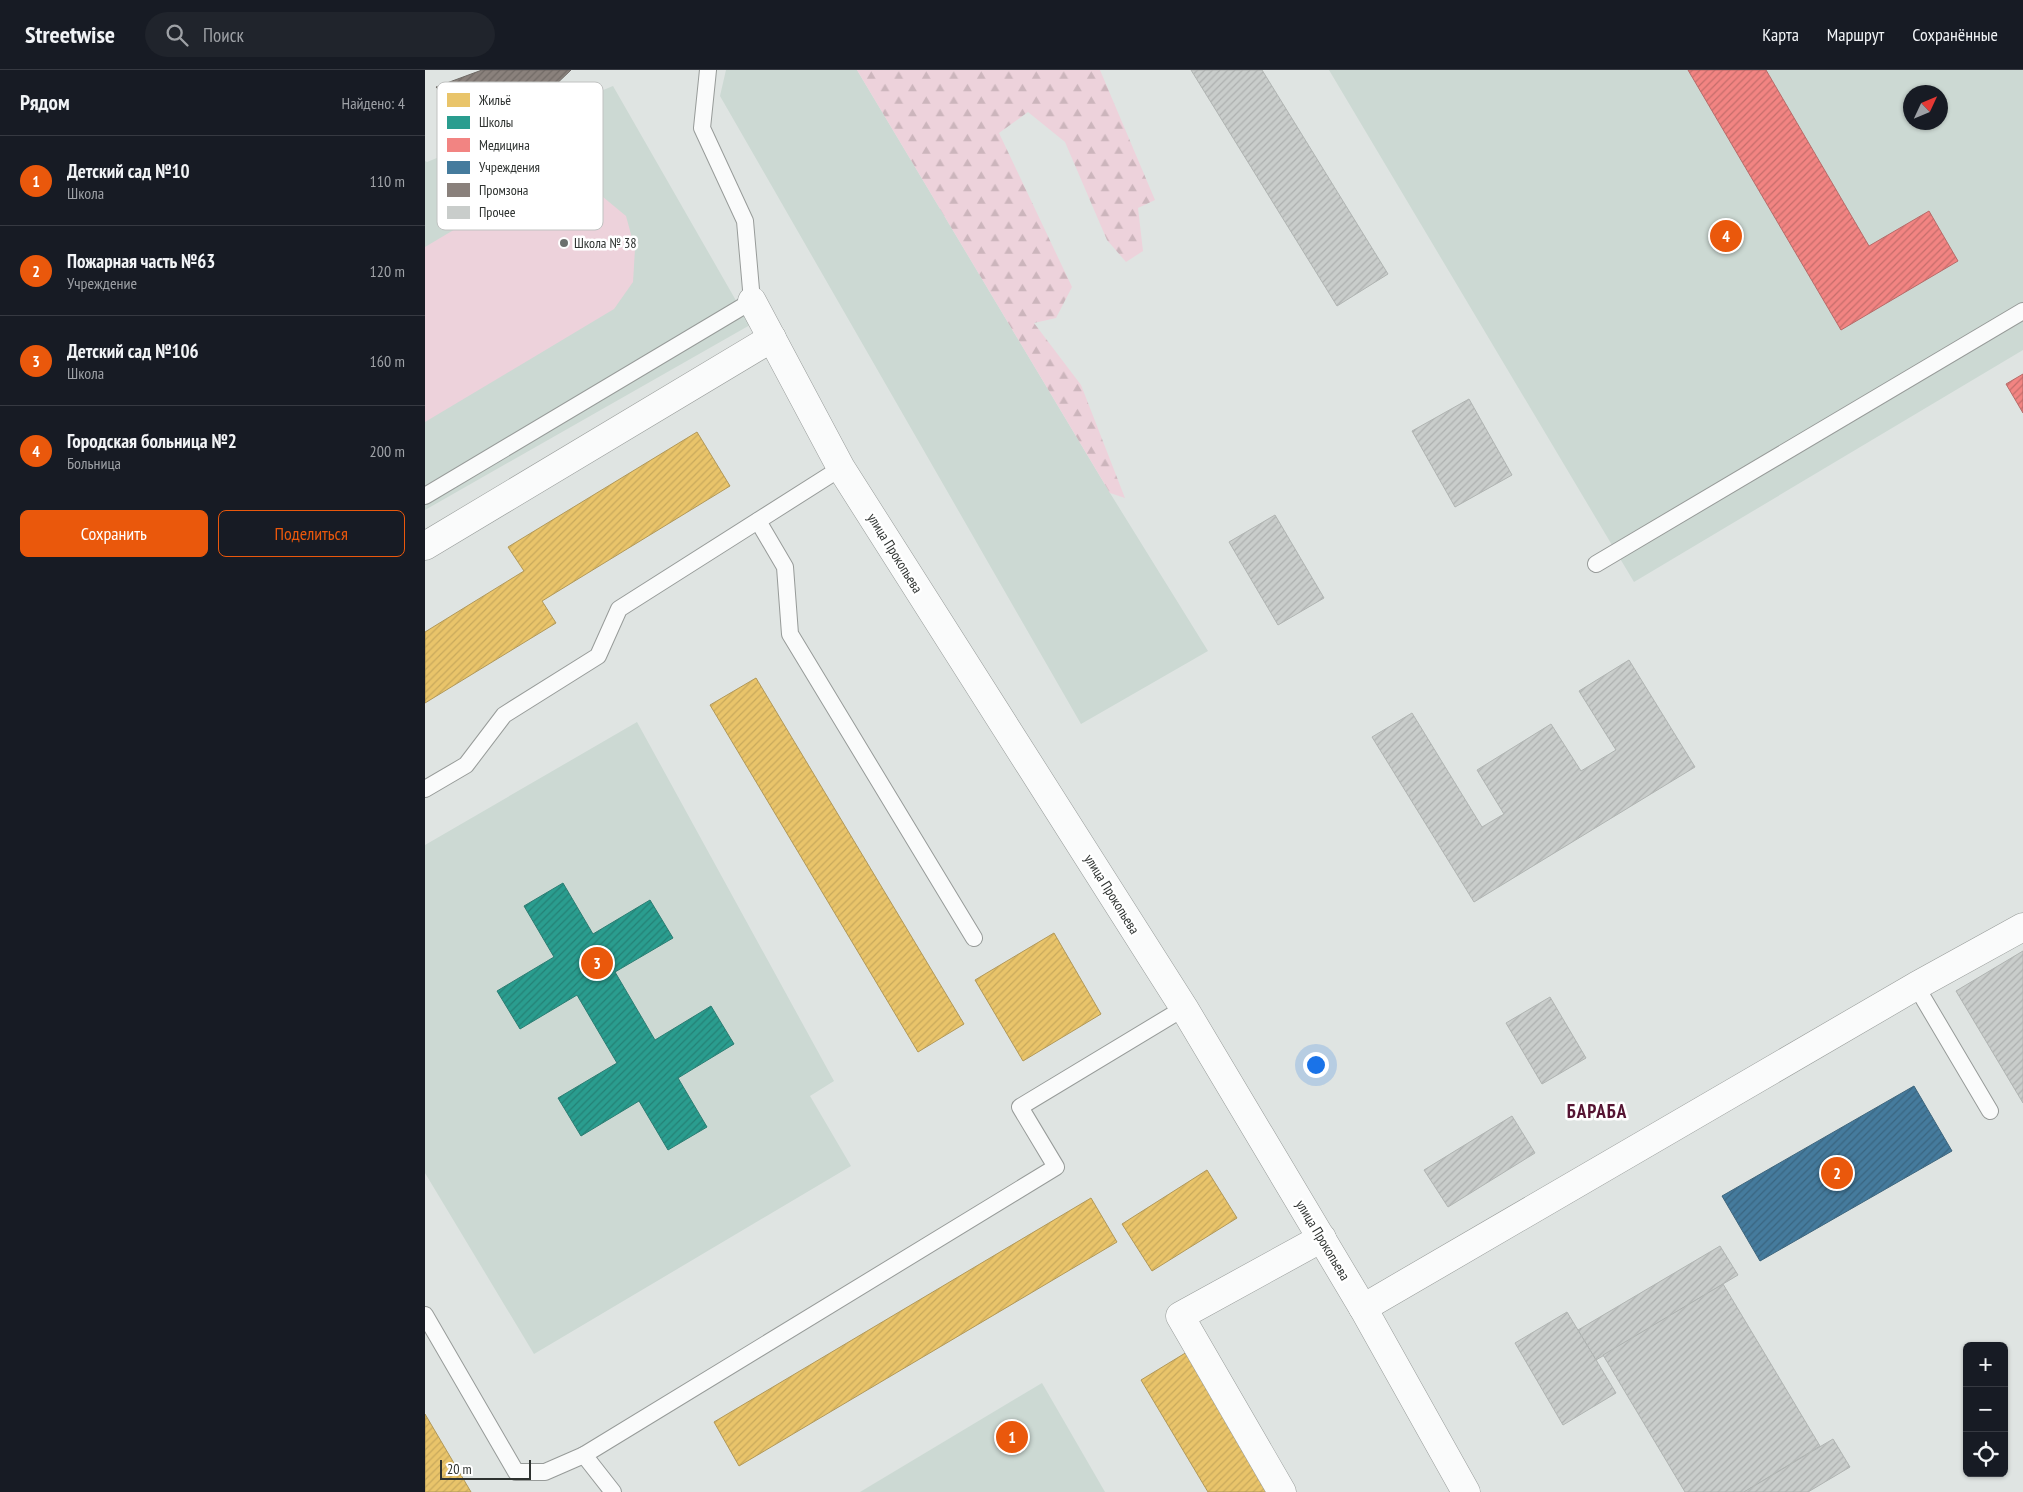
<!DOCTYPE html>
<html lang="ru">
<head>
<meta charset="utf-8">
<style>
	body { margin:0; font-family:"PT Sans Narrow",sans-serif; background:#20242c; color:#f1f3f6 }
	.controls { position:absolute; right:15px; bottom:15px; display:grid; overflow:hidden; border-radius:8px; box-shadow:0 1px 4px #0004 }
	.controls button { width:45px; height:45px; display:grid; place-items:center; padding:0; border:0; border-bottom:1px solid #363941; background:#171b24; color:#f1f3f6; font:25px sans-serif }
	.compass { position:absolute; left:1478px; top:15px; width:45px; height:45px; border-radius:50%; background:#171b24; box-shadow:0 1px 4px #0004; rotate:46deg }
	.scale { position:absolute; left:15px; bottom:12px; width:91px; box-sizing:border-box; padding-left:5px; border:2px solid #2e3230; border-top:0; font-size:14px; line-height:18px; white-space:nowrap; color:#2e3230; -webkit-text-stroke:4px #fff; paint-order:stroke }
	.you { position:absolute; left:890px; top:994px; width:18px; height:18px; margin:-12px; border:4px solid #fff; border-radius:50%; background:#1a73e8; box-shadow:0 0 0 8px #1a73e833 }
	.badge { display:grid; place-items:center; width:32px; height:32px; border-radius:50%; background:#ea580c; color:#fff; font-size:16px; font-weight:700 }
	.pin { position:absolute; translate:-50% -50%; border:2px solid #fff; box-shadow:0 1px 5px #0006 }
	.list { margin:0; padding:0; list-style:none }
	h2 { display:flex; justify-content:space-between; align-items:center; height:65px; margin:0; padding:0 20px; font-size:21px }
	h2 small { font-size:16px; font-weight:400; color:#9ea1a6 }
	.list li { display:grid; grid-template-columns:32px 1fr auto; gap:15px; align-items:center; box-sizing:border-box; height:90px; padding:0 20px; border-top:1px solid #363941 }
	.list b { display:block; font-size:19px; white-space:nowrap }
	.list p { margin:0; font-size:16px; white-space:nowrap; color:#9ea1a6 }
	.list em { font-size:16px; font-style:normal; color:#9ea1a6 }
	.actions { display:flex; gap:10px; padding:15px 20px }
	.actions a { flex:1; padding:11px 0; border:1px solid #ea580c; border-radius:8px; text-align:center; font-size:18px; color:#ea580c }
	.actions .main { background:#ea580c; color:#fff }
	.icon { flex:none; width:28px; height:28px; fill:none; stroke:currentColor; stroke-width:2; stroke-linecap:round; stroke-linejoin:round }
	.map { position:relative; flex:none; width:1598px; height:1422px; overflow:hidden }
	header { display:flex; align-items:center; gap:30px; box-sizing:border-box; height:70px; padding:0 25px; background:#171b24; border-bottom:1px solid #363941 }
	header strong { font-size:24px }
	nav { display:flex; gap:28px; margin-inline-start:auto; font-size:18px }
	.search { width:350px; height:45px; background:#20242c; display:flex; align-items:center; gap:12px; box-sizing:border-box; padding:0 18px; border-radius:28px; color:#9ea1a6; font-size:19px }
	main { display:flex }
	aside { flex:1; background:#171b24 }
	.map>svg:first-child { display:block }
	.built { fill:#ccd9d3; fill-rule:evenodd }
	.forest { fill:url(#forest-firs) }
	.pitch { fill:#edd2db }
	.homes { fill:url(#homes-hatch); stroke:#b19859 }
	.schools { fill:url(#schools-hatch); stroke:#2b7d72 }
	.health { fill:url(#health-hatch); stroke:#b76b69 }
	.public { fill:url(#public-hatch); stroke:#3e657c }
	.industry { fill:url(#industry-hatch); stroke:#6e6965 }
	.building { fill:url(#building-hatch); stroke:#b0b4b2 }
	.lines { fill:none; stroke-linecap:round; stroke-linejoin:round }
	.lane-casing { stroke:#979b99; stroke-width:18 }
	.street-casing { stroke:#979b99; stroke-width:29 }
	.lane { stroke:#fafbfb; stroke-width:16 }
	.street { stroke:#fafbfb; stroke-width:28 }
	.poi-dot { fill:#6c706e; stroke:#fff; stroke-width:2 }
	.labels { text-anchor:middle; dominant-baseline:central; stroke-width:5; stroke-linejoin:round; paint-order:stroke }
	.poi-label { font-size:14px; fill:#2e3230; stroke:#fff; text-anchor:start }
	.street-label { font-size:14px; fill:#2e3230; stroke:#fff }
	.district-label { font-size:19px; font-weight:bold; letter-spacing:1px; fill:#551432; stroke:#fff }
	.key { fill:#fff; stroke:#c0c2c1; stroke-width:1 }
	.key-label { font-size:14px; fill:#2e3230 }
</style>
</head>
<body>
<header>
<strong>Streetwise</strong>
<div class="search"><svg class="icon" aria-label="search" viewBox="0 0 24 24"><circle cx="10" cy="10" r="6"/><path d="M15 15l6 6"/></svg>Поиск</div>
<nav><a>Карта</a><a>Маршрут</a><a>Сохранённые</a></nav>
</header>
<main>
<aside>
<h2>Рядом<small>Найдено: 4</small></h2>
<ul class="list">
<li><span class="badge">1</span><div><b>Детский сад №10</b><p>Школа</p></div><em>110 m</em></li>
<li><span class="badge">2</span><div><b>Пожарная часть №63</b><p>Учреждение</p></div><em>120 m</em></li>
<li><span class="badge">3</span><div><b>Детский сад №106</b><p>Школа</p></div><em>160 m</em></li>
<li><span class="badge">4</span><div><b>Городская больница №2</b><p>Больница</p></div><em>200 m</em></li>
</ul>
<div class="actions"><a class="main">Сохранить</a><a>Поделиться</a></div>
</aside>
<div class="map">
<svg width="1598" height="1422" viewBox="0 0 1598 1422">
	<defs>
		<pattern id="forest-firs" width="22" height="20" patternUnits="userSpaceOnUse" patternTransform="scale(1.25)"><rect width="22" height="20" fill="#edd2db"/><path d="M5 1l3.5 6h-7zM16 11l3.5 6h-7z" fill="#ccb5bc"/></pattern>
		<pattern id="homes-hatch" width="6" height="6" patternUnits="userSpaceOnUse" patternTransform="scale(1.25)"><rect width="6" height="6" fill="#e9c46a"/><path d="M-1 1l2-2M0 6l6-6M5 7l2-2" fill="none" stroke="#c8a95c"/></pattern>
		<pattern id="schools-hatch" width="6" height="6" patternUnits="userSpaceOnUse" patternTransform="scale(1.25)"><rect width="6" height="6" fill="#2a9d8f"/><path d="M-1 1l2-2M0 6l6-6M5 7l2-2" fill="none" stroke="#248175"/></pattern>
		<pattern id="health-hatch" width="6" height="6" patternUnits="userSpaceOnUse" patternTransform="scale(1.25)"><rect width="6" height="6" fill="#f28482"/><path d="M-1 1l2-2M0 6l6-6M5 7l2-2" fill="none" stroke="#c46d6b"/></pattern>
		<pattern id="public-hatch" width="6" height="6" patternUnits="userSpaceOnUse" patternTransform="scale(1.25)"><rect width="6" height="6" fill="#457b9d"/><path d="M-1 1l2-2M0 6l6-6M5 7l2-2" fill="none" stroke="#3a6580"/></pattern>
		<pattern id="industry-hatch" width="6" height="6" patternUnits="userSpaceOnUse" patternTransform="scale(1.25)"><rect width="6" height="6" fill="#8a817c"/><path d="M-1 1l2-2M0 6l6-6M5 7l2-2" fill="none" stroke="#716a66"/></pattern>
		<pattern id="building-hatch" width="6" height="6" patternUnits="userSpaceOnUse" patternTransform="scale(1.25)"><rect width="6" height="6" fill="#c9cdcb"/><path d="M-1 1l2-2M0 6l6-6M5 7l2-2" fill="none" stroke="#adb0af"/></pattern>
	</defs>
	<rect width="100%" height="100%" fill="#dfe4e2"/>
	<!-- built -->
	<g class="built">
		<path d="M 301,0 L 432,0 L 685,423 L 783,581 L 656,654 L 295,26 Z"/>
		<path d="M 904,0 L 1598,0 L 1598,280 L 1209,512 ZM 1486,22 L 1516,22 L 1516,52 L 1486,52 Z"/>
		<path d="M 188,16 L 325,255 L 0,440 L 0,91 L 2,92 Z"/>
		<path d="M 212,652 L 409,1011 L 385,1026 L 426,1096 L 109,1284 L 0,1103 L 0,775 Z"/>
		<path d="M 617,1313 L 680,1422 L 435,1422 Z"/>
	</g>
	<!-- forest -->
	<path class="forest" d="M 432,0 L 675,0 L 730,130 L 713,138 L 718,181 L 701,192 L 682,170 L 640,72 L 603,42 L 574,63 L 647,217 L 631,248 L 609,253 L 656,315 L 700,428 L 685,423 Z"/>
	<!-- pitch -->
	<path class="pitch" d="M 113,110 L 144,110 L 172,122 L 201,146 L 210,179 L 208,212 L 189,239 L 0,352 L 0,177 Z"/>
	<!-- homes -->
	<g class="homes">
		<path d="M 272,362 L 305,416 L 117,531 L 131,553 L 0,633 L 0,562 L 99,501 L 83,477 Z"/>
		<path d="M 331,608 L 539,954 L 493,982 L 285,635 Z"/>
		<path d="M 629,863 L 676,944 L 598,991 L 550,910 Z"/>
		<path d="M 782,1100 L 812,1148 L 727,1201 L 697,1154 Z"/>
		<path d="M 666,1128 L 692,1172 L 314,1396 L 289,1352 Z"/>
		<path d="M 762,1282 L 846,1422 L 783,1422 L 716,1310 Z"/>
		<path d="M 0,1344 L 46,1422 L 0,1422 Z"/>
	</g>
	<!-- schools -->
	<path class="schools" d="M 138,813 L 168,864 L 225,830 L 248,868 L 190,902 L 230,970 L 286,936 L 309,974 L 253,1008 L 282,1057 L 243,1080 L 214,1031 L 156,1066 L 133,1028 L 192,993 L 152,925 L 95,959 L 72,921 L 129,887 L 99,836 Z"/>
	<!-- health -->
	<g class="health">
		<path d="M 1263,0 L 1341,0 L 1444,176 L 1504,141 L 1533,191 L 1416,260 Z"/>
		<path d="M 1598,304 L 1598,343 L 1581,314 Z"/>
	</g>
	<!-- public -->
	<path class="public" d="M 1489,1016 L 1527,1081 L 1335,1191 L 1297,1126 Z"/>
	<!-- industry -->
	<path class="industry" d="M 57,0 L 146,0 L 124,21 L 51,61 L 11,17 Z"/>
	<!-- building -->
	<g class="building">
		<path d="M 766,0 L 837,0 L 963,204 L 912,236 Z"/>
		<path d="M 1044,329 L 1087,405 L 1030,437 L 987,361 Z"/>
		<path d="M 850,445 L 899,528 L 853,555 L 804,472 Z"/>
		<path d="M 1204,590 L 1270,697 L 1049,832 L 947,667 L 987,643 L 1057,757 L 1079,744 L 1052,700 L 1126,654 L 1156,701 L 1191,680 L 1154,621 Z"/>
		<path d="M 1598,881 L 1598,1033 L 1531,921 Z"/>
		<path d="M 1125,927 L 1161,988 L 1117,1014 L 1081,953 Z"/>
		<path d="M 1087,1046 L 1110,1083 L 1023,1137 L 999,1100 Z"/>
		<path d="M 1295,1176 L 1313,1205 L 1171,1290 L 1153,1260 Z"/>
		<path d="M 1298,1214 L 1395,1376 L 1319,1422 L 1260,1422 L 1178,1285 Z"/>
		<path d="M 1142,1242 L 1191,1323 L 1138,1355 L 1090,1273 Z"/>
		<path d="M 1408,1369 L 1425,1397 L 1383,1422 L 1319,1422 Z"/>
	</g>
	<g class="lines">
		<defs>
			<g id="lane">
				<path d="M 0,426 L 327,231 L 320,151 L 277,58 L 283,0"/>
				<path d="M 333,451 L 360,497 L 365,564 L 549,868"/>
				<path d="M 1171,494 L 1598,241"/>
				<path d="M 0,719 L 41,695 L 79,645 L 173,586 L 194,539 L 416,398"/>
				<path d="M 1491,916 L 1565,1041"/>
				<path d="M 0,1245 L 91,1402 L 120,1402 L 159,1385"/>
				<path d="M 188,1422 L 159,1385 L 631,1097 L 595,1037 L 759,938"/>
			</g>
			<g id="street">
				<path d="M 327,231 L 416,398 L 759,938 L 938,1238 L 1041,1422"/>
				<path d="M 0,476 L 347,268"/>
				<path d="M 938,1238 L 1491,916 L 1598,857"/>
				<path d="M 857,1422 L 755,1246 L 897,1168"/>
			</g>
		</defs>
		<!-- lane casing -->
		<use href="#lane" class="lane-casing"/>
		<!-- street casing -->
		<use href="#street" class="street-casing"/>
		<!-- lane -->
		<use href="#lane" class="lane"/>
		<!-- street -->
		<use href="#street" class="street"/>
	</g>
	<!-- markers -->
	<circle class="poi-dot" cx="139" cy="173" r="5"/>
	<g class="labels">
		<!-- poi labels -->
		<g class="poi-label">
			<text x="149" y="173">Школа № 38</text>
		</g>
		<!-- street labels -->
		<g class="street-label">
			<text transform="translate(470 483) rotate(58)">улица Прокопьева</text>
			<text transform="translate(687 824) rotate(58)">улица Прокопьева</text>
			<text transform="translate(898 1170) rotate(59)">улица Прокопьева</text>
		</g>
		<!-- district labels -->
		<g class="district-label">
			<text x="1172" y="1041">БАРАБА</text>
		</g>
	</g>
	<!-- legend -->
	<rect x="12" y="12" width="166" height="148" rx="8" class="key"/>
	<rect x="22" y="23" width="23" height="14" fill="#e9c46a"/>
	<rect x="22" y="46" width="23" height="13" fill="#2a9d8f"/>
	<rect x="22" y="68" width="23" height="14" fill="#f28482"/>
	<rect x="22" y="91" width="23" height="13" fill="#457b9d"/>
	<rect x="22" y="113" width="23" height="14" fill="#8a817c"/>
	<rect x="22" y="136" width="23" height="13" fill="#c9cdcb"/>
	<g class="key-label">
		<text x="54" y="35">Жильё</text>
		<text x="54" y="57">Школы</text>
		<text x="54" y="80">Медицина</text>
		<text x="54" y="102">Учреждения</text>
		<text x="54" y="125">Промзона</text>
		<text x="54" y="147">Прочее</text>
	</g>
</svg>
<div class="controls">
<button>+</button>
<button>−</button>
<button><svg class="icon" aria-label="locate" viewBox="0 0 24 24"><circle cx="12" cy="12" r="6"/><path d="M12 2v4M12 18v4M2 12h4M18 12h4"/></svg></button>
</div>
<svg class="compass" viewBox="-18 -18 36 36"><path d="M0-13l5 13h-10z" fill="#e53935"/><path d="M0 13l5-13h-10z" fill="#9ea1a6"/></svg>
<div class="scale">20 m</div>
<div class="you"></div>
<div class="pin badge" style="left:587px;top:1367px">1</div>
<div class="pin badge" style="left:1412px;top:1103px">2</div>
<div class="pin badge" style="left:172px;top:893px">3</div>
<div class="pin badge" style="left:1301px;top:166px">4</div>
</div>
</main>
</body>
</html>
